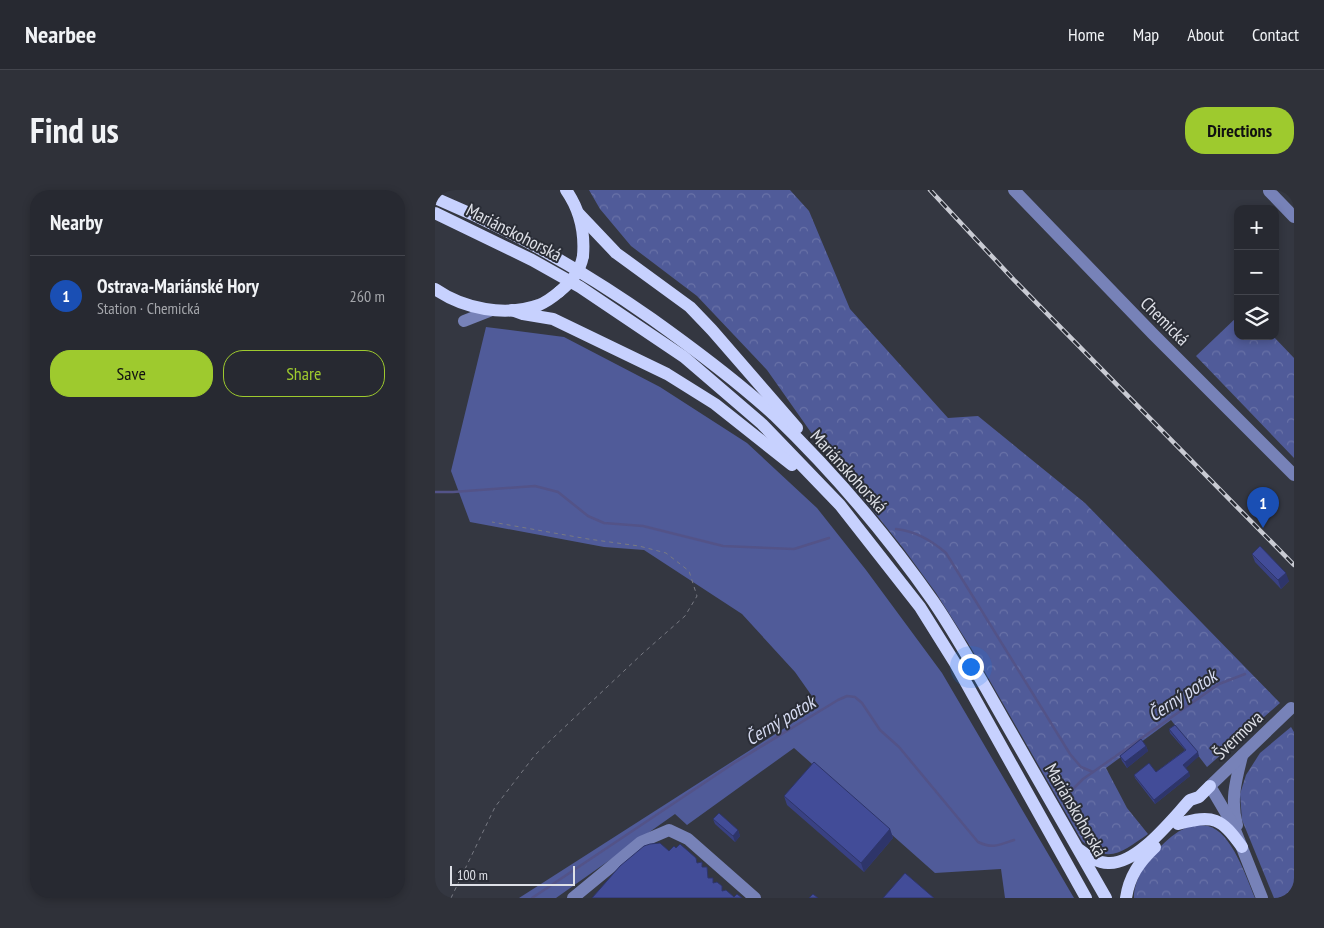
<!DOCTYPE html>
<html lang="en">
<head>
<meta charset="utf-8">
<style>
	body { margin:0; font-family:"PT Sans Narrow",sans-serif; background:#2f3139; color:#f1f3f6 }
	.controls { position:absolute; right:15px; top:15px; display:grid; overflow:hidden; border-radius:10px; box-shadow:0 2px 8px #0003 }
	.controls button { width:45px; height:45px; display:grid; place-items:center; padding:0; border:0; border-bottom:1px solid #43454d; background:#272931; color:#f1f3f6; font:25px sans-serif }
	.scale { position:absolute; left:15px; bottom:12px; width:125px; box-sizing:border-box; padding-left:5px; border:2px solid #dee0e7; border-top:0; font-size:14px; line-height:18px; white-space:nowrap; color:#dee0e7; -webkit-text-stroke:4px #2a2d36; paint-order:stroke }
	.you { position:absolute; left:535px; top:476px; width:18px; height:18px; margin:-12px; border:4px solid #fff; border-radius:50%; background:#1a73e8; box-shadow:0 0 0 8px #1a73e833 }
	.badge { display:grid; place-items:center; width:32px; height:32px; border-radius:50%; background:#9eca2e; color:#fff; font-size:16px; font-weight:700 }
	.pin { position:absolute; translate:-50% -41px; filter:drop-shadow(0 1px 2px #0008) }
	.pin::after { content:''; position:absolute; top:26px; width:18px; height:15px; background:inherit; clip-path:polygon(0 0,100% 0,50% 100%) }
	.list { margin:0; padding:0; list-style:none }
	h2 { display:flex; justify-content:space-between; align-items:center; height:65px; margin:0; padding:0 20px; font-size:21px }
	h2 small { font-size:16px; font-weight:400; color:#a4a6ab }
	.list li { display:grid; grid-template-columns:32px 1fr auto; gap:15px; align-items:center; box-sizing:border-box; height:80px; padding:0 20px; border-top:1px solid #43454d }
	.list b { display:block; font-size:19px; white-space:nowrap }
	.list p { margin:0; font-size:16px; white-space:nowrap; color:#a4a6ab }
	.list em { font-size:16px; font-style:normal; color:#a4a6ab }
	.actions { display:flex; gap:10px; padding:15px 20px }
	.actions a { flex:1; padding:11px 0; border:1px solid #9eca2e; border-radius:20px; text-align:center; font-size:18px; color:#9eca2e }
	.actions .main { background:#9eca2e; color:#111 }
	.icon { flex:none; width:28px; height:28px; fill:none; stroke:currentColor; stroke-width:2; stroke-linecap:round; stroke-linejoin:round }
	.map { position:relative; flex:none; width:859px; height:708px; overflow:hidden; border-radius:20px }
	header { display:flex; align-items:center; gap:30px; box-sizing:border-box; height:70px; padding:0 25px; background:#272931; border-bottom:1px solid #43454d }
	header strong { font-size:24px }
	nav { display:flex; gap:28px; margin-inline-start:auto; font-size:18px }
	.intro { display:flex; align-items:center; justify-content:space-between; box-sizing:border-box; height:120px; padding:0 30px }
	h1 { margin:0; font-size:35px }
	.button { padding:12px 22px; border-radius:20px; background:#9eca2e; color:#111; font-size:18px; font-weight:700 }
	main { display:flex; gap:30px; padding:0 30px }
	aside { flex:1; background:#272931; border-radius:20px; box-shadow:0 2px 8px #0003 }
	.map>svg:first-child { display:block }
	.green { fill:#505b99 }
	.forest { fill:url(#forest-crowns) }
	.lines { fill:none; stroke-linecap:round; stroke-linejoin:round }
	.stream { stroke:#535388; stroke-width:2.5 }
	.path { stroke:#787a83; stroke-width:1; stroke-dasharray:4 4; stroke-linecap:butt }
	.minor { stroke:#7782b8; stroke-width:12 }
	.major { stroke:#c7d1fe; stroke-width:12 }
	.rail-casing { stroke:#c9cbd3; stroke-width:4.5 }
	.rail { stroke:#2a2d36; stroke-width:2.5; stroke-dasharray:8; stroke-linecap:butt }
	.major-bridge { stroke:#c7d1fe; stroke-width:12 }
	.wall { fill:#394183 }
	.shaded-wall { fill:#2e356a }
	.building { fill:#424c98; stroke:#2e356a }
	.labels { text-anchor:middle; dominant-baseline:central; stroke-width:4; stroke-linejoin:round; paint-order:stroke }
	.street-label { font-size:18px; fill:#dee0e7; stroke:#2a2d36 }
	.water-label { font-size:19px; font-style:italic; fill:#d5daf0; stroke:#2a2d36 }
</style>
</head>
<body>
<header>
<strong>Nearbee</strong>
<nav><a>Home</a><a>Map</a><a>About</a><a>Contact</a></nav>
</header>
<div class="intro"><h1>Find us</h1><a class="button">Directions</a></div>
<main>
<aside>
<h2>Nearby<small></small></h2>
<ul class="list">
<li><span class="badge" style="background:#1a4fb4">1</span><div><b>Ostrava-Mariánské Hory</b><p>Station · Chemická</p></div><em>260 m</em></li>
</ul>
<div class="actions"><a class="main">Save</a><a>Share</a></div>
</aside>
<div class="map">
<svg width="859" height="708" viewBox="0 0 859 708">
	<defs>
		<pattern id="forest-crowns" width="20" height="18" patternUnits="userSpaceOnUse" patternTransform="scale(1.25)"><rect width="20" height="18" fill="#505b99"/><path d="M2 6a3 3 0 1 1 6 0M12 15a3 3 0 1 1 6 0" fill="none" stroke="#6972a7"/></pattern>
	</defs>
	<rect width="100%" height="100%" fill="#343741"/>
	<!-- green -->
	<path class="green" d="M 51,137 L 129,147 L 225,197 L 312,253 L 382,318 L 431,380 L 507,483 L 639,708 L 570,708 L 566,679 L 500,683 L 359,558 L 252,635 L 240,624 L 121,708 L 84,708 L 384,516 L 360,482 L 307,424 L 209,360 L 169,357 L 35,332 L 16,281 Z"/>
	<!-- forest -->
	<g class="forest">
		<path d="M 154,0 L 355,0 L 374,21 L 415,119 L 513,228 L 543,226 L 650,313 L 845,513 L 772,577 L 736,530 L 671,578 L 692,618 L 713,644 C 688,661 674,676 647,651 L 536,458 L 501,403 L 468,358 L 436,318 L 399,275 L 332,180 L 262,106 L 196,56 L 165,19 Z"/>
		<path d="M 803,126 L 803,146 L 838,146 L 859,168 L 859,268 L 761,166 Z"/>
		<path d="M 856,537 L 859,542 L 859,708 L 839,708 L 807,630 L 805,604 L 811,585 L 825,563 Z"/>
		<path d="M 757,635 C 762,635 768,635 773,636 C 797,642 811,687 820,708 L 699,708 C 698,685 722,657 740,644 C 745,640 751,638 757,635 Z"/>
	</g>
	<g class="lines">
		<!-- stream -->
		<g class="stream">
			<path d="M 0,302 L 18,302 L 100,296 L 123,302 L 153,326 L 169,333 L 208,336 L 288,356 L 359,359 L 394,348"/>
			<path d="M 461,339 C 481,341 496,350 511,363 L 635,564 L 646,577 L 658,582"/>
			<path d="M 630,607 L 648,589 L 784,494 L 810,484"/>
			<path d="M 97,708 L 299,573 L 403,510 L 412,506 L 420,507 L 427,513 L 445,540 L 464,557 L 543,652 C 558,659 564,655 579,650"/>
		</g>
		<!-- path -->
		<path class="path" d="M 16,708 L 60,617 L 100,565 L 207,464 L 250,426 L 262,406 L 254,381 L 231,363 L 204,356 L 153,349 L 57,332"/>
		<!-- minor -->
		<g class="minor">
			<path d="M 579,0 L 718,144 L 859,285"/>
			<path d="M 835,0 L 834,1 L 859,27"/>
			<path d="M 29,131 L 57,120"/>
			<path d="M 802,635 C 795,610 801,590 807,566"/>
			<path d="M 138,708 L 206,652 L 234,640 L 253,649 L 320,708"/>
			<path d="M 827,708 L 798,635 L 775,596 L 856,518"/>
		</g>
		<!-- major -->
		<g class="major">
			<path d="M 131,0 C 145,20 150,42 148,66"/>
			<path d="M 0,8 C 77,40 150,82 217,129 C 259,159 301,190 339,225 C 397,281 451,344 498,411 C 524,449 546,490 569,530 C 603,590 637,649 671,708"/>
			<path d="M 0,23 L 97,70 L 145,97 L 249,167 L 327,234 L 405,315 L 485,417 L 520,473 L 651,708"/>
			<path d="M 144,24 L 181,63 L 255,117 L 277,140 L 362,238"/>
			<path d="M 0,99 C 29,119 70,127 104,115 C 111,112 118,107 124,102"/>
			<path d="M 77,120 L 88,124 L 118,129 L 232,184 L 280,214 L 357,275"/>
			<path d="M 743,634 C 779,624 786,628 807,657"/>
			<path d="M 645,660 C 653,666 662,673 673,673 C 702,675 737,629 755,610 L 764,607 L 775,596"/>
			<path d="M 691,708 C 694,687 704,672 720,657"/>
		</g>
		<defs>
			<path id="rail" d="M 495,0 L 579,90 L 859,375"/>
		</defs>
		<!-- rail casing -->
		<use href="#rail" class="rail-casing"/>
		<!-- rail -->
		<use href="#rail" class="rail"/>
		<!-- major-bridge -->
		<path class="major-bridge" d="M 124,102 C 136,92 145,82 148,66"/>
	</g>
	<!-- wall -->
	<g class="wall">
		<path d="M 817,364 L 854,391 L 846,399 L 820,372 Z"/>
		<path d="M 734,539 L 764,566 L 750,578 L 755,586 L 720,614 L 700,588 L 699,585 L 721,582 L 750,560 L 735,543 Z"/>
		<path d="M 711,556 L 713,561 L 692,578 L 687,571 L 685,566 Z"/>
		<path d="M 349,606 L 455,639 L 458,648 L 429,682 L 352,615 Z"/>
		<path d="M 278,629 L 303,640 L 305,646 L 300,652 L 280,634 Z"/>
	</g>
	<!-- shaded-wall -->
	<g class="shaded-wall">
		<path d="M 851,383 L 854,391 L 846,399 L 843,390 Z"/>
		<path d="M 711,556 L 713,561 L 692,578 L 690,572 Z"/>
		<path d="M 763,562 L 764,566 L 750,579 L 748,575 Z"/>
		<path d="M 754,582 L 755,586 L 720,614 L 719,610 Z"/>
		<path d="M 455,639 L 458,648 L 429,682 L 426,673 Z"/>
		<path d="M 303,640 L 305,646 L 300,652 L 298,646 Z"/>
	</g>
	<!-- building -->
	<g class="building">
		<path d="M 825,356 L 851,383 L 843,390 L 817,364 Z"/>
		<path d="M 740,535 L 763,562 L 748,575 L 754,582 L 719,610 L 699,585 L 714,573 L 721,582 L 751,560 L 734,539 Z"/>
		<path d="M 706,549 L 711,556 L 690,572 L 685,566 Z"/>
		<path d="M 379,572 L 455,639 L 426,673 L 349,606 Z"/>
		<path d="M 284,623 L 303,640 L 298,646 L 278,629 Z"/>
		<path d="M 225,653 L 234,661 L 239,656 L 241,658 L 245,654 L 261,668 L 262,673 L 267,672 L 267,677 L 272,677 L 273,688 L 278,688 L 278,693 L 282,692 L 287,696 L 287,701 L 291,700 L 299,707 L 302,704 L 307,708 L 157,708 L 185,676 L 209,656 L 215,654 Z"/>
		<path d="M 470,683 L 499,708 L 448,708 Z"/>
		<path d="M 378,704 L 383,708 L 374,708 Z"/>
	</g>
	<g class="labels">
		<!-- street labels -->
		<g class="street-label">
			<text transform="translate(79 42) rotate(27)">Mariánskohorská</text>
			<text transform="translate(730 131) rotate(45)">Chemická</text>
			<text transform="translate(414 281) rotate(48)">Mariánskohorská</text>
			<text transform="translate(803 545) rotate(-44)">Švermova</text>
			<text transform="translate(641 620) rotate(60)">Mariánskohorská</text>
		</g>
		<!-- water labels -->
		<g class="water-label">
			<text transform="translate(747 505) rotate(-33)">Černý potok</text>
			<text transform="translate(345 530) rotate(-31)">Černý potok</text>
		</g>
	</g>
</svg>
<div class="controls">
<button>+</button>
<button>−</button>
<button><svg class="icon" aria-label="layers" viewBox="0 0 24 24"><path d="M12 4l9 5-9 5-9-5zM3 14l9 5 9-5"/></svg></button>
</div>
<div class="scale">100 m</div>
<div class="you"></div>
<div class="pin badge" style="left:828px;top:338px;background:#1a4fb4">1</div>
</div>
</main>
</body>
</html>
